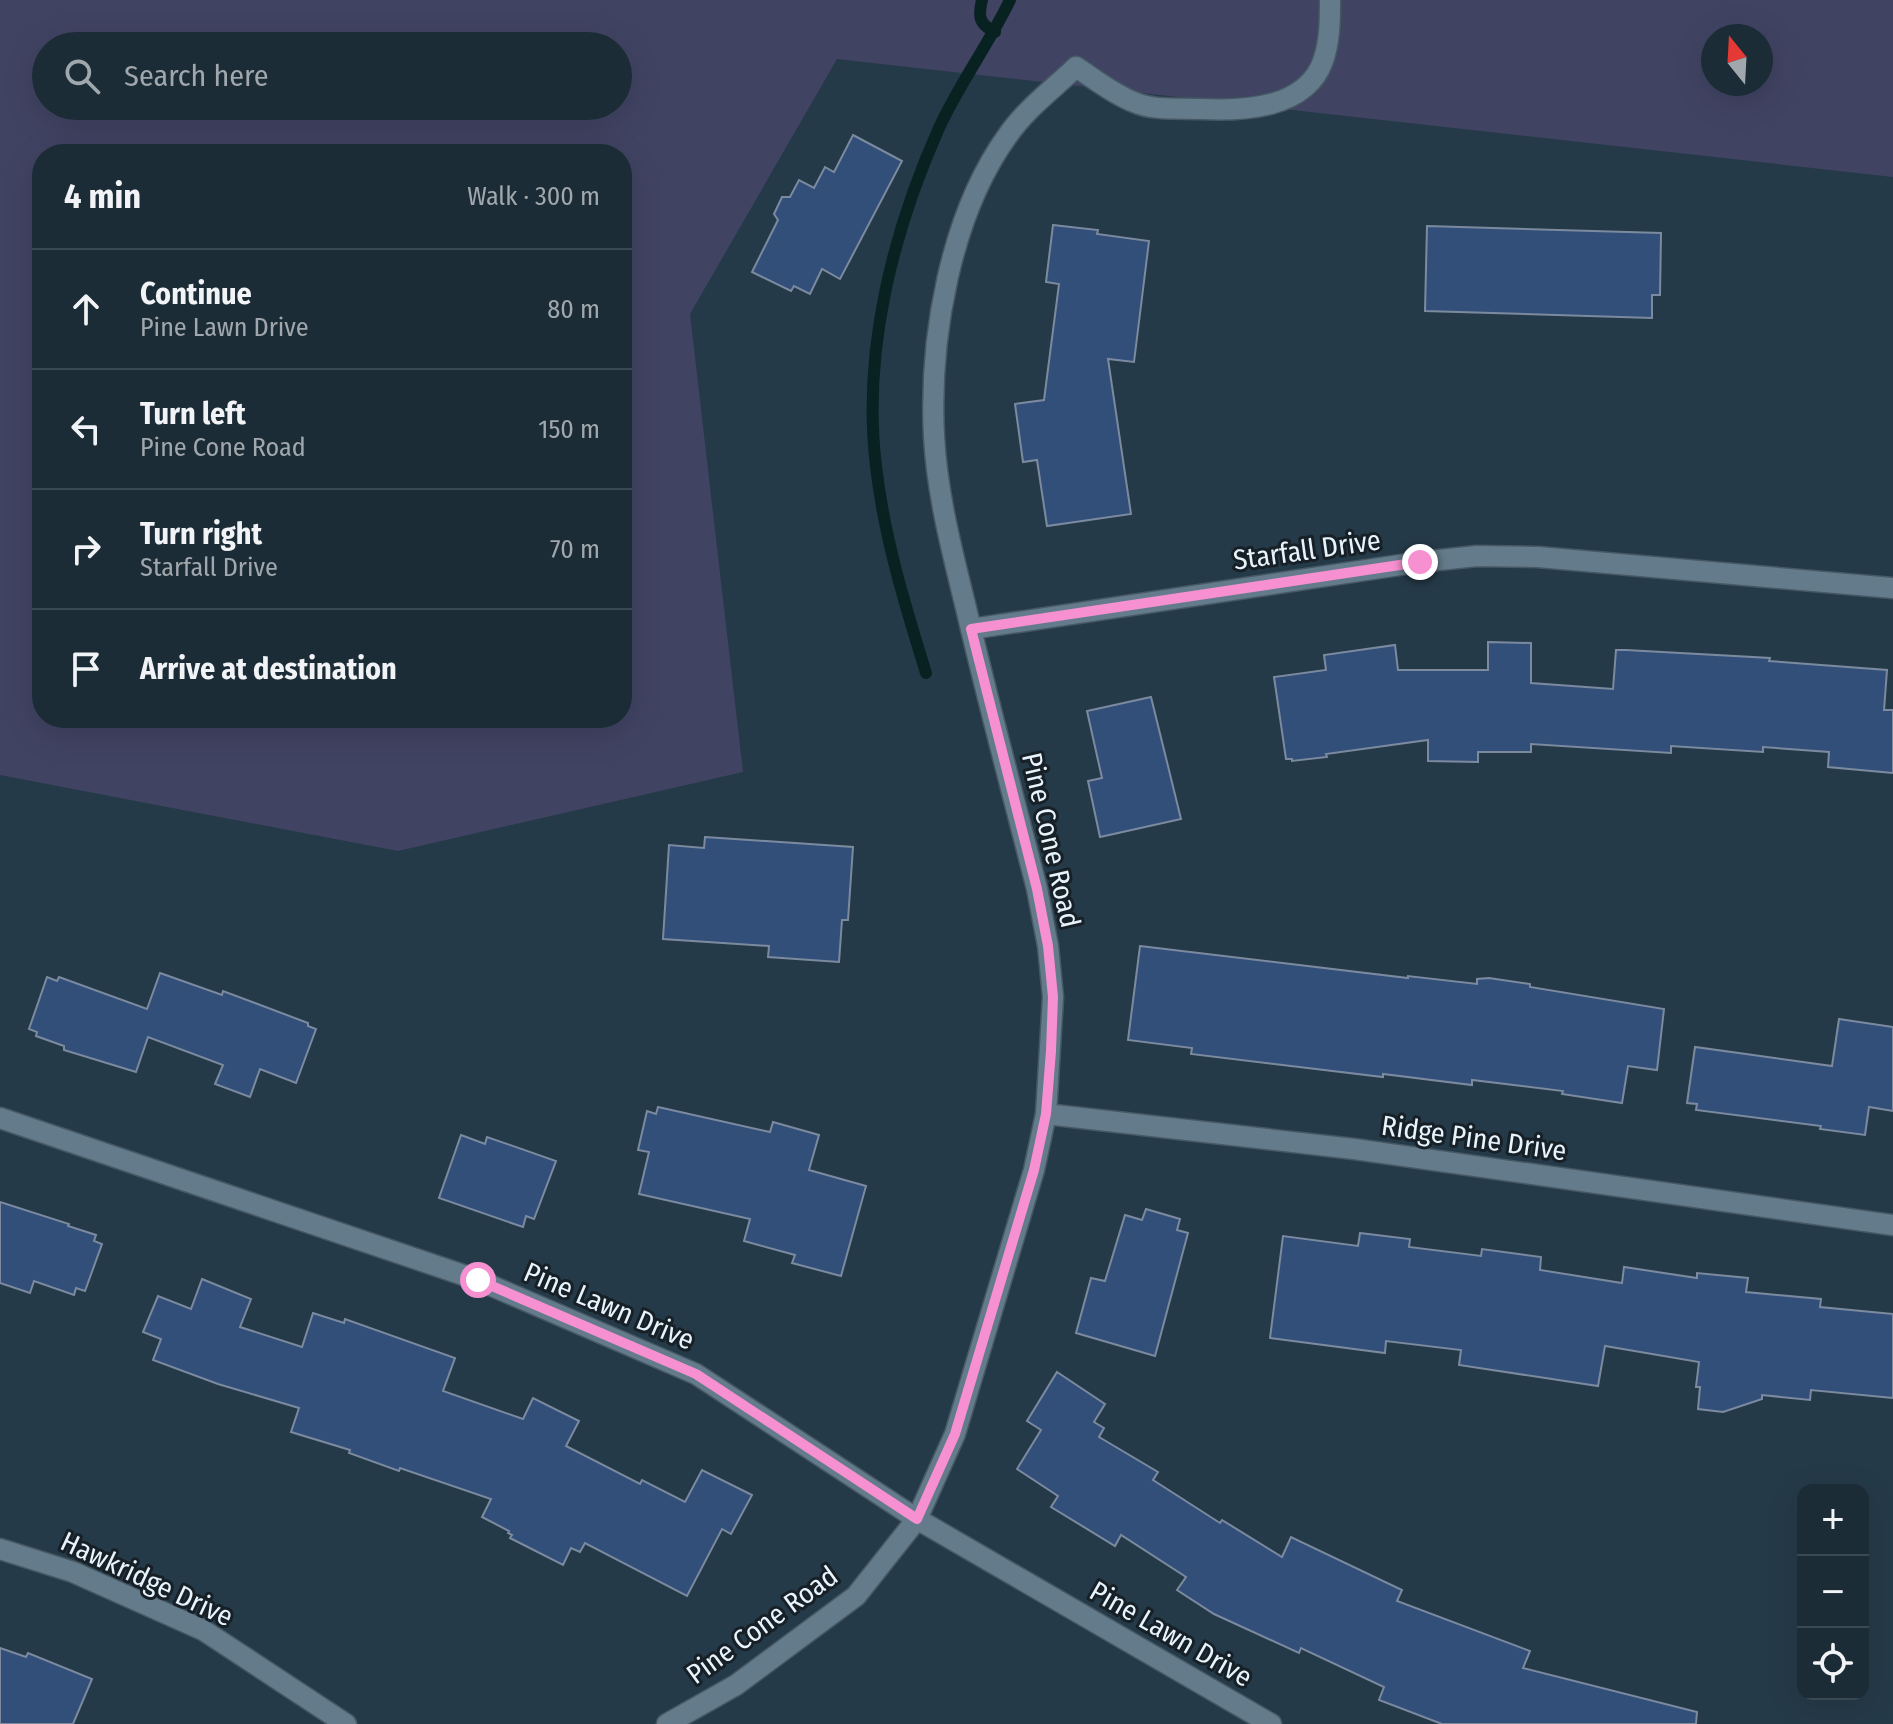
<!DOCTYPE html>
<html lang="en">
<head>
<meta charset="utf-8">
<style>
	body { margin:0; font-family:"Fira Sans Condensed",sans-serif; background:#293842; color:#f1f3f6 }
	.controls { position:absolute; right:24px; bottom:24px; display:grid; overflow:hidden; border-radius:16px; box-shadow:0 8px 32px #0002 }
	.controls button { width:72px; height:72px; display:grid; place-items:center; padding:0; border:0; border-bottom:2px solid #3a4851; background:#1c2c36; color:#f1f3f6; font:40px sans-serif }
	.compass { position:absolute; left:1701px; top:24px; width:72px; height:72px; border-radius:50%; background:#1c2c36; box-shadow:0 8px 32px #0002; rotate:342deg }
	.stop { position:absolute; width:24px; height:24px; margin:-18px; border:6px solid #f690d0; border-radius:50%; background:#fff }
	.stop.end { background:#f690d0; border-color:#fff; box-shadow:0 2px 8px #0008 }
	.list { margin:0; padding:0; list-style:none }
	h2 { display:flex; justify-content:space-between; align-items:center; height:104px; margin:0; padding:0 32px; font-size:34px }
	h2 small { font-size:26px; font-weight:400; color:#a0a7ad }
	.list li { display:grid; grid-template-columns:52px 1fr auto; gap:24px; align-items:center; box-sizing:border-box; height:120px; padding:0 32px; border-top:2px solid #3a4851 }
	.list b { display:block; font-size:30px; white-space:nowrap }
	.list p { margin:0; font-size:26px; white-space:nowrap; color:#a0a7ad }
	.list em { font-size:26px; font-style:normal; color:#a0a7ad }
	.icon { flex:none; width:44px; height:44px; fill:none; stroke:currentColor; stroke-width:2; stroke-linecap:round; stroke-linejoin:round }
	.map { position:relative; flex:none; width:1893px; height:1724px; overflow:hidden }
	.search { position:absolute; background:#1c2c36; box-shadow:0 8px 32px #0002; left:32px; top:32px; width:600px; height:88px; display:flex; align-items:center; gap:20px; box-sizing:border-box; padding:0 28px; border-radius:44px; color:#a0a7ad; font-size:30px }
	.panel { position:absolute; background:#1c2c36; box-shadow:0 8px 32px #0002; left:32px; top:144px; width:600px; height:584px; border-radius:32px }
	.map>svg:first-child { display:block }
	.green { fill:#404362; fill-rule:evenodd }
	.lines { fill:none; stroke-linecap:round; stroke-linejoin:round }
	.stream { stroke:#082222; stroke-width:12 }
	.building { fill:#324f79; stroke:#7c8aa0; stroke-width:2 }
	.service-casing { stroke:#455864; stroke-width:23 }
	.minor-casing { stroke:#455864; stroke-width:23 }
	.service { stroke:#647b8b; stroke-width:20 }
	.minor { stroke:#647b8b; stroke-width:20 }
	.route { stroke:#f690d0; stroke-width:10 }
	.labels { text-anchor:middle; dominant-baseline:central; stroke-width:6; stroke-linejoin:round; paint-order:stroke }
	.street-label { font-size:28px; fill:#e7f4fd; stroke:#172026 }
</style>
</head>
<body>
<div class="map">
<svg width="1893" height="1724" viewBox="0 0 1893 1724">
	<rect width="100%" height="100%" fill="#253a48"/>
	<!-- green -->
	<path class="green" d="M 0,0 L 1893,0 L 1893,177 L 837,59 L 690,314 L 743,772 L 398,851 L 0,775 ZM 1713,36 L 1761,36 L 1761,84 L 1713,84 ZM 46,46 L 618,46 L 618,106 L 46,106 ZM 42,154 L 622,154 L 622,718 L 42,718 Z"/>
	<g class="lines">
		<!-- stream -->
		<g class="stream">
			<path d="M 982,0 C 978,17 979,24 995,32"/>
			<path d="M 926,673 C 905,605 884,537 876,466 C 862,352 893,231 939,128 C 959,84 989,44 1010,0"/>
		</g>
	</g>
	<!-- building -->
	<g class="building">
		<path d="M 853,135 L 902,161 L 840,279 L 822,269 L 810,294 L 794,286 L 791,291 L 752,272 L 778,220 L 774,214 L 782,197 L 790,197 L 799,180 L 814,188 L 825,167 L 834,172 Z"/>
		<path d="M 1053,225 L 1098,230 L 1097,234 L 1149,241 L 1134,362 L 1108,359 L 1131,514 L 1047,526 L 1037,460 L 1023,462 L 1015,404 L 1044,400 L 1059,284 L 1046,282 Z"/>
		<path d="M 1427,226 L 1661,233 L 1660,295 L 1652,295 L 1652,318 L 1425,311 Z"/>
		<path d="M 1488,642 L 1531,643 L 1531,683 L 1613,689 L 1616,650 L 1626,650 L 1770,658 L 1769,661 L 1887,670 L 1884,710 L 1893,710 L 1893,773 L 1828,767 L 1829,752 L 1763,747 L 1763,752 L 1671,746 L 1671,753 L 1531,744 L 1531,752 L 1478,752 L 1478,762 L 1428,761 L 1428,740 L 1326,754 L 1327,757 L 1292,761 L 1292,759 L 1286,759 L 1274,677 L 1326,670 L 1324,655 L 1395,645 L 1398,670 L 1488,670 Z"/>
		<path d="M 1151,697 L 1181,819 L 1100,837 L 1088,781 L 1102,778 L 1087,711 Z"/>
		<path d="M 705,837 L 853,847 L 848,920 L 842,920 L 839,962 L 768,957 L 769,946 L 663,939 L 669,845 L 704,848 Z"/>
		<path d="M 1140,946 L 1408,978 L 1408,976 L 1477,984 L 1477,979 L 1489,978 L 1530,984 L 1530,987 L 1664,1009 L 1657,1070 L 1628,1066 L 1622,1103 L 1562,1094 L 1563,1091 L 1472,1080 L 1472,1085 L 1383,1074 L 1383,1077 L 1191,1054 L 1192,1048 L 1128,1040 Z"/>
		<path d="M 160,973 L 222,995 L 223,991 L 308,1023 L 308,1026 L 316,1029 L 296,1083 L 260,1069 L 250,1097 L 215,1084 L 223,1065 L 148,1037 L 136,1072 L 64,1050 L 64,1046 L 36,1036 L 37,1032 L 29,1029 L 47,977 L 57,981 L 59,977 L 147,1009 Z"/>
		<path d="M 1839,1019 L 1893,1027 L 1893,1111 L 1869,1107 L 1865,1135 L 1820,1129 L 1821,1126 L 1696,1110 L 1697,1104 L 1687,1103 L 1695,1047 L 1832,1066 Z"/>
		<path d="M 658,1107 L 770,1132 L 773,1122 L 819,1135 L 809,1170 L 866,1186 L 841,1276 L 792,1263 L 795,1255 L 744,1241 L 750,1219 L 639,1194 L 649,1152 L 638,1150 L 647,1111 L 656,1114 Z"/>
		<path d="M 461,1135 L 485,1144 L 487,1137 L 556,1161 L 534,1219 L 526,1216 L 523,1227 L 439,1198 Z"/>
		<path d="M 0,1202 L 69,1224 L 68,1226 L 96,1235 L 94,1241 L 102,1244 L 85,1291 L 76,1288 L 74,1295 L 34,1281 L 30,1293 L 0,1283 Z"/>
		<path d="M 1146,1209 L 1180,1219 L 1177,1230 L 1188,1233 L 1155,1356 L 1076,1333 L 1091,1278 L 1105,1281 L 1125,1215 L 1142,1220 Z"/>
		<path d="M 1360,1233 L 1410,1239 L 1409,1247 L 1481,1256 L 1482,1249 L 1541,1257 L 1540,1270 L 1622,1283 L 1624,1267 L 1697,1278 L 1697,1273 L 1748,1278 L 1746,1292 L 1821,1299 L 1820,1307 L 1893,1314 L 1893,1398 L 1811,1390 L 1810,1400 L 1762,1395 L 1762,1399 L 1723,1412 L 1698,1409 L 1700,1387 L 1696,1387 L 1699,1362 L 1605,1346 L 1598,1386 L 1459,1365 L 1461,1350 L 1386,1341 L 1385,1353 L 1270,1338 L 1283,1236 L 1358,1246 Z"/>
		<path d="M 202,1279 L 251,1299 L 240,1327 L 302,1347 L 313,1313 L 344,1323 L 345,1319 L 455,1358 L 443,1391 L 523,1419 L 533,1398 L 579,1421 L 566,1446 L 640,1484 L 642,1480 L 685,1502 L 702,1470 L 752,1495 L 731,1534 L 722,1529 L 687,1596 L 585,1543 L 580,1552 L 571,1548 L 563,1565 L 510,1538 L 512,1535 L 508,1533 L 509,1531 L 482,1517 L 491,1499 L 400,1468 L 399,1471 L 349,1453 L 350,1450 L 291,1432 L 299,1408 L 218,1384 L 153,1360 L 161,1339 L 143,1332 L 158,1296 L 191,1309 Z"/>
		<path d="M 1057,1372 L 1105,1404 L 1094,1422 L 1104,1428 L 1099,1437 L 1158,1472 L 1153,1480 L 1220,1523 L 1222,1520 L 1282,1557 L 1291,1537 L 1402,1590 L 1397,1601 L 1530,1651 L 1523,1668 L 1697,1712 L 1696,1724 L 1442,1724 L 1379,1700 L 1384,1687 L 1301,1648 L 1299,1653 L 1214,1614 L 1177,1590 L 1186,1577 L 1121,1535 L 1115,1546 L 1051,1507 L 1058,1496 L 1017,1469 L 1041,1430 L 1027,1421 Z"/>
		<path d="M 0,1648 L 26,1657 L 28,1653 L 92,1679 L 73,1724 L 0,1724 Z"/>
	</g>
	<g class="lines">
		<defs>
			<path id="service" d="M 1076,67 C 1095,79 1113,94 1134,102 C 1153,111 1180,108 1201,109 C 1243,111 1306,109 1323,61 C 1330,41 1330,20 1330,0"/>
			<g id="minor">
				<path d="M 971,629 L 1420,562 L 1477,556 L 1538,557 L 1893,588"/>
				<path d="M 1046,1114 L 1354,1149 L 1893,1225"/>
				<path d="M 0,1118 L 478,1280 L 696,1374 L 917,1519 L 1271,1724"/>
				<path d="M 0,1549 L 73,1572 L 203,1630 L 346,1724"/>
				<path d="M 667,1724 L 736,1685 L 856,1596 L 917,1519 L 955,1434 L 1034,1170 L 1046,1114 L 1053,997 L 1048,946 L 1037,889 C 1013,795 988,702 966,608 C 952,551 937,494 934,436 C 929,339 950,215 1008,135 C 1026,109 1053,89 1076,67"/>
			</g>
		</defs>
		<!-- service casing -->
		<use href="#service" class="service-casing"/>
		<!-- minor casing -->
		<use href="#minor" class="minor-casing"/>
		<!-- service -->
		<use href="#service" class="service"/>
		<!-- minor -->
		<use href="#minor" class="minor"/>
	</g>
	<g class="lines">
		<!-- route -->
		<path class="route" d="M 478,1280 L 696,1374 L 917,1519 L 955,1434 L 1034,1170 L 1046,1114 L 1051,1051 L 1053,997 L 1048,946 L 1037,889 L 971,629 L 1420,562"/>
	</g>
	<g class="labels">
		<!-- street labels -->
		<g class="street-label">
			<text transform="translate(1307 550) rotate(-8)">Starfall Drive</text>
			<text transform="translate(1051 840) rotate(77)">Pine Cone Road</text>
			<text transform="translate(1474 1138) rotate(8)">Ridge Pine Drive</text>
			<text transform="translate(609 1306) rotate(23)">Pine Lawn Drive</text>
			<text transform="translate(147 1579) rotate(25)">Hawkridge Drive</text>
			<text transform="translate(762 1625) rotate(-36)">Pine Cone Road</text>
			<text transform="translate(1171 1634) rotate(30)">Pine Lawn Drive</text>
		</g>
	</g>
</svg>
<div class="controls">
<button>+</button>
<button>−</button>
<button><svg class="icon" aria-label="locate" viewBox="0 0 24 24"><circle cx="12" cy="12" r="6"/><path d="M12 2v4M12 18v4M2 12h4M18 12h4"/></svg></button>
</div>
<svg class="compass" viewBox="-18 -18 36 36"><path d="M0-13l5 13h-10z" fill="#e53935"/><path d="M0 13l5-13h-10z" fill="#a0a7ad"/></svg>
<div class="stop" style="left:478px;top:1280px"></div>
<div class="stop end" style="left:1420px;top:562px"></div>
<div class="search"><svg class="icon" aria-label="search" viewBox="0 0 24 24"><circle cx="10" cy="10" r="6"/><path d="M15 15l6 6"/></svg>Search here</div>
<section class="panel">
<h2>4 min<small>Walk · 300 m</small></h2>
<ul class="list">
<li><svg class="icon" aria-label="ahead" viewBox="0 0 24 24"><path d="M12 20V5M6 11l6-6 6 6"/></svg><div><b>Continue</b><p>Pine Lawn Drive</p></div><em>80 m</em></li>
<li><svg class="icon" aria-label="left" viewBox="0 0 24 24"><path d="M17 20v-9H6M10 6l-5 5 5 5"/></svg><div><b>Turn left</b><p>Pine Cone Road</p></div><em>150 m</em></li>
<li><svg class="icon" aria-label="right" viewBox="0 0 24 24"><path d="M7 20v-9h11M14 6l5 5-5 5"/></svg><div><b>Turn right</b><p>Starfall Drive</p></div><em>70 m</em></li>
<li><svg class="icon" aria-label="arrive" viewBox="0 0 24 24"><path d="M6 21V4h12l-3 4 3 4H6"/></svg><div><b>Arrive at destination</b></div></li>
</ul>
</section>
</div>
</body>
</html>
